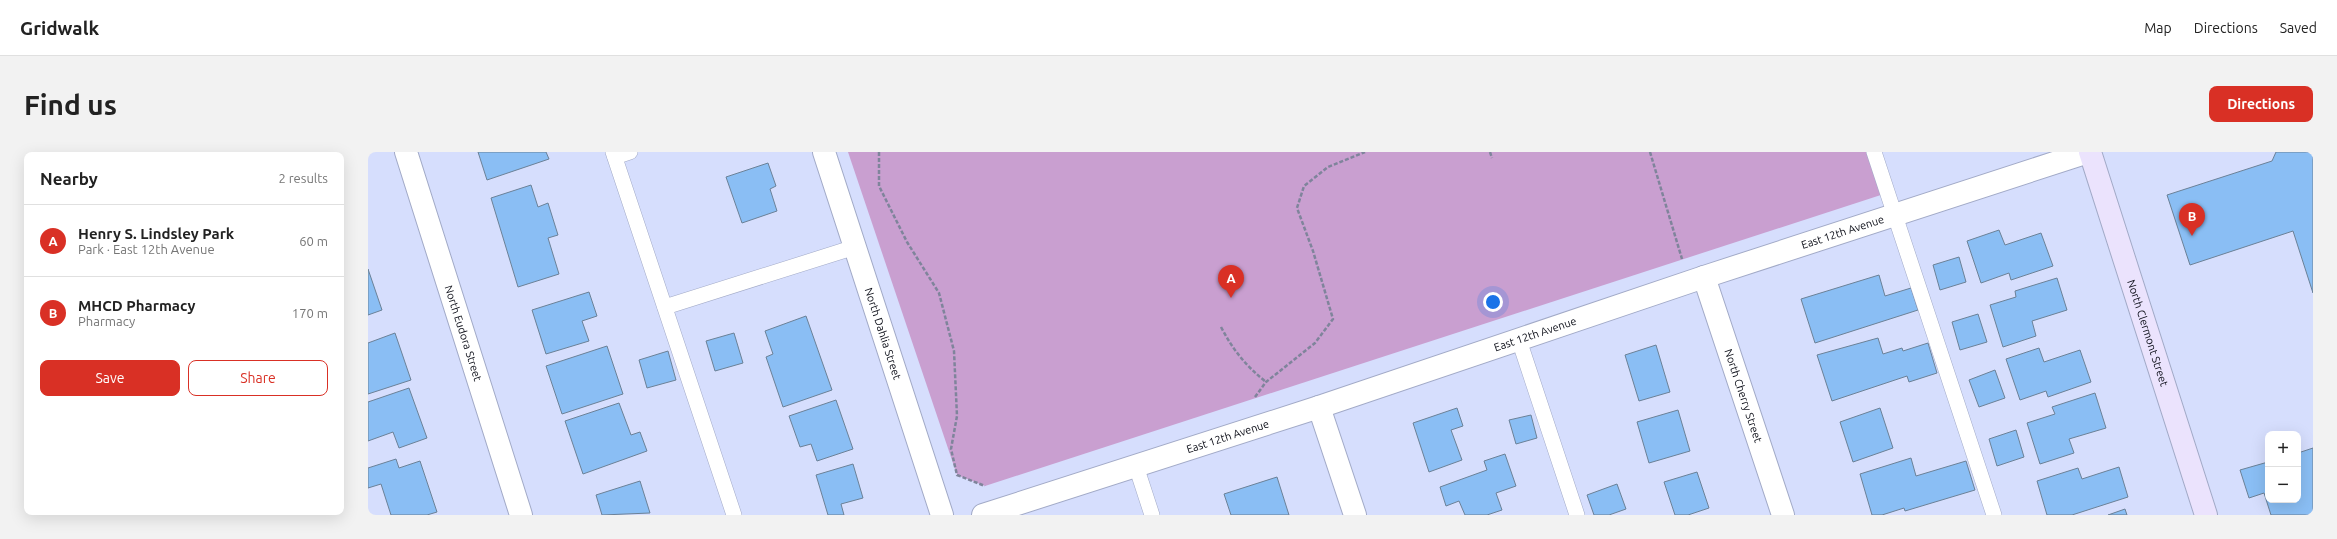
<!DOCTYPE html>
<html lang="en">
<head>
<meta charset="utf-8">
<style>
	body { margin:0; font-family:Ubuntu,sans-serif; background:#f2f2f2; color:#222 }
	.controls { position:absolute; right:12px; bottom:12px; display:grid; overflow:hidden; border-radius:8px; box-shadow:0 4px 16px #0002 }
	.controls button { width:36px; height:36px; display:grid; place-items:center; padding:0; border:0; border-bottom:1px solid #e0e0e0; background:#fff; color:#222; font:20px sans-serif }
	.you { position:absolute; left:1125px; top:150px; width:14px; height:14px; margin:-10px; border:3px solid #fff; border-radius:50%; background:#1a73e8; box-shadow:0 0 0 6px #1a73e833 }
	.badge { display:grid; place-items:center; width:26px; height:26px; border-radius:50%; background:#d93025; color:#fff; font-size:13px; font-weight:700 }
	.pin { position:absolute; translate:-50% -33px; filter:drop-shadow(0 1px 2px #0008) }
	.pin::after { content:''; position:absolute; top:21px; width:14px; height:12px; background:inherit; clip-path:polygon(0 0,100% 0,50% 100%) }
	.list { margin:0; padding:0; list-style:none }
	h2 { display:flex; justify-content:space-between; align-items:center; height:52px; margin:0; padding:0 16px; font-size:17px }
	h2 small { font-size:13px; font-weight:400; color:#767676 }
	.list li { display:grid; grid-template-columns:26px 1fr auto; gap:12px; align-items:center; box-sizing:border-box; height:72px; padding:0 16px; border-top:1px solid #e0e0e0 }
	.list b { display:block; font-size:15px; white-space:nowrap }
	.list p { margin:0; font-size:13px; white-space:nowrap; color:#767676 }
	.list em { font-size:13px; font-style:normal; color:#767676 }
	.actions { display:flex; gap:8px; padding:12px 16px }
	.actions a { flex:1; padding:9px 0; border:1px solid #d93025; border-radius:8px; text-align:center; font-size:14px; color:#d93025 }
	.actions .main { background:#d93025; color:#fff }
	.map { position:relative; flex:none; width:1945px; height:363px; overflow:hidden; border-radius:8px }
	header { display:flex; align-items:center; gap:24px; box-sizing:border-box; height:56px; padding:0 20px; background:#fff; border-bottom:1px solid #e0e0e0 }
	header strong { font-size:19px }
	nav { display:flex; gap:22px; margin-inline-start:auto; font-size:14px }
	.intro { display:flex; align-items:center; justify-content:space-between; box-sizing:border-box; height:96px; padding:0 24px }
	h1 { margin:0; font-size:28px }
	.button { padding:10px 18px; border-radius:8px; background:#d93025; color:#fff; font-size:14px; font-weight:700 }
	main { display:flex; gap:24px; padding:0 24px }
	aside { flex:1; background:#fff; border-radius:8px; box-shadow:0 4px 16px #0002 }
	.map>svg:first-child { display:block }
	.green { fill:#c99fd0 }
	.building { fill:#8abef4; stroke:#6b8197 }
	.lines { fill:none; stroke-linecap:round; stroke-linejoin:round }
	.lane-casing { stroke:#a2aac7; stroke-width:16 }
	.street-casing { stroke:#a2aac7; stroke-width:24 }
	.secondary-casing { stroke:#a2aac7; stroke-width:24 }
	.path { stroke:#7f849b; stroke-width:2.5; stroke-dasharray:4 2; stroke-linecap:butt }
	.lane { stroke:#fff; stroke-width:15 }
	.street { stroke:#fff; stroke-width:22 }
	.secondary { stroke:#ebe3fd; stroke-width:22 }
	.labels { text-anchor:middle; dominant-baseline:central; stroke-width:3; stroke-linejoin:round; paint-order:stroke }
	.street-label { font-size:11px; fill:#0a0c16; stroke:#e6ebfe }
</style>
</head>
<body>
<header>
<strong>Gridwalk</strong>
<nav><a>Map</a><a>Directions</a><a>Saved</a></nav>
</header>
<div class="intro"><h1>Find us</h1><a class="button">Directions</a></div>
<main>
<aside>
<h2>Nearby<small>2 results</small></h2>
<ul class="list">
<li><span class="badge">A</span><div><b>Henry S. Lindsley Park</b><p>Park · East 12th Avenue</p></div><em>60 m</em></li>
<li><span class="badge">B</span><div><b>MHCD Pharmacy</b><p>Pharmacy</p></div><em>170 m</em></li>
</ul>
<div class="actions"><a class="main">Save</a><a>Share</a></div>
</aside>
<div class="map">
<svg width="1945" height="363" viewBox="0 0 1945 363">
	<rect width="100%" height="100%" fill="#d6defd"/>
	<!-- green -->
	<path class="green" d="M 480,0 L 1506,0 L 1519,41 L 617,334 L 589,323 Z"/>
	<!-- building -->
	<g class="building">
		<path d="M 110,0 L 178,0 L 181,7 L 119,28 Z"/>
		<path d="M 1908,0 L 1945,0 L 1945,141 L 1925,79 L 1822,113 L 1799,43 L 1904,9 Z"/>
		<path d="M 400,11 L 408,34 L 402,37 L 409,59 L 374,71 L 358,25 Z"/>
		<path d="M 163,33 L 170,55 L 180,51 L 190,83 L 180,86 L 191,122 L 150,135 L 123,46 Z"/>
		<path d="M 1631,78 L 1637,93 L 1673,81 L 1685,114 L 1643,128 L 1641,121 L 1613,131 L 1599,89 Z"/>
		<path d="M 1591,105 L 1598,130 L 1572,138 L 1565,113 Z"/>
		<path d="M 0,117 L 14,158 L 0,163 Z"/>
		<path d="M 1511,123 L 1517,144 L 1543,136 L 1550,158 L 1447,191 L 1433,147 Z"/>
		<path d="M 1689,126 L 1699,158 L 1664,169 L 1668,184 L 1635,195 L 1622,153 L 1648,145 L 1647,139 Z"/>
		<path d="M 221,140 L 229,164 L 214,169 L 221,189 L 178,202 L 164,158 Z"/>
		<path d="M 1610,162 L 1619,190 L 1592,198 L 1584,170 Z"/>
		<path d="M 438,164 L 464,238 L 415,255 L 398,205 L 405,202 L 397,179 Z"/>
		<path d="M 27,181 L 43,228 L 0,242 L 0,191 Z"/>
		<path d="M 366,181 L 375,211 L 347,219 L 338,189 Z"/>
		<path d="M 1510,186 L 1515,202 L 1534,196 L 1535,199 L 1560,191 L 1569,221 L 1541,230 L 1539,224 L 1464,249 L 1449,203 Z"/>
		<path d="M 1288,193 L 1302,240 L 1271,249 L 1257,203 Z"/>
		<path d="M 239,194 L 255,242 L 194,262 L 178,214 Z"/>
		<path d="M 1671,196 L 1676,210 L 1712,198 L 1723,230 L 1680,245 L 1678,239 L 1652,248 L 1638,207 Z"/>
		<path d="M 300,199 L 308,228 L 279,236 L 271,208 Z"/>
		<path d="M 1627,218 L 1637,246 L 1611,255 L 1601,228 Z"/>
		<path d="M 41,236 L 59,286 L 31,296 L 25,280 L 0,289 L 0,250 Z"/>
		<path d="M 1727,241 L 1738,276 L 1701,287 L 1706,301 L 1672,312 L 1659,271 L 1687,262 L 1684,255 Z"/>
		<path d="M 468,248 L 485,297 L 449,309 L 443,292 L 432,295 L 421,264 Z"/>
		<path d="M 251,251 L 263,283 L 272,280 L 279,299 L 215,322 L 197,269 Z"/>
		<path d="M 1089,256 L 1095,274 L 1083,278 L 1094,308 L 1061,320 L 1045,271 Z"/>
		<path d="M 1512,256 L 1525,296 L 1485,310 L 1472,270 Z"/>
		<path d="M 1310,258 L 1322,299 L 1281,311 L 1269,270 Z"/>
		<path d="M 1163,263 L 1169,286 L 1148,292 L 1141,268 Z"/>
		<path d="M 1648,278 L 1656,305 L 1629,314 L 1621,287 Z"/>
		<path d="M 1945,296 L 1945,363 L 1903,363 L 1896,341 L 1881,346 L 1872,318 L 1900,310 L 1900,348 L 1930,348 L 1930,301 Z"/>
		<path d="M 1137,302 L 1148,334 L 1128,341 L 1134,358 L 1119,363 L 1097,363 L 1091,349 L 1078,354 L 1072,335 L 1119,318 L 1116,309 Z"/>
		<path d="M 1543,306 L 1548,324 L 1598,309 L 1607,338 L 1537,359 L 1536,356 L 1514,363 L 1504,363 L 1492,322 Z"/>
		<path d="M 28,307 L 31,316 L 52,309 L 69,360 L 59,363 L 23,363 L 13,332 L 0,336 L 0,316 Z"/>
		<path d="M 485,312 L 495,346 L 473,352 L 476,363 L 460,363 L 448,323 Z"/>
		<path d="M 1751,315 L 1760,345 L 1704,363 L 1679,363 L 1669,329 L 1710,316 L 1714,327 Z"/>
		<path d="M 1329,320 L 1341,356 L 1320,363 L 1307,363 L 1296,330 Z"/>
		<path d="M 909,325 L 921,363 L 863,363 L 856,342 Z"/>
		<path d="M 272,329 L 282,361 L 234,363 L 228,343 Z"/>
		<path d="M 1249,332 L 1258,357 L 1241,363 L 1226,363 L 1219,343 Z"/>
		<path d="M 1757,357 L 1759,363 L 1740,363 Z"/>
	</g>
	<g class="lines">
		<defs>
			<g id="lane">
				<path d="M 245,0 L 366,363"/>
				<path d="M 1506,0 L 1626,363"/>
				<path d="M 247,5 L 262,0"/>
				<path d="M 297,155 L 487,95"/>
				<path d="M 1151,188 L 1209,363"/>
				<path d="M 768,314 L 784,363"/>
			</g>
			<g id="street">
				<path id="s1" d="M 38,0 L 153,363"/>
				<path id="s2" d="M 456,0 L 574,363"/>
				<path id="s3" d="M 1336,125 L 1415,363"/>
				<path d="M 951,255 L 987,363"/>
				<path id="s4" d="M 615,363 L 951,255 L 1336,125 L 1720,0"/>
			</g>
			<g id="secondary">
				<path id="s5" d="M 1722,0 L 1838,363"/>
			</g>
		</defs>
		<!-- lane casing -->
		<use href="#lane" class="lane-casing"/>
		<!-- street casing -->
		<use href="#street" class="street-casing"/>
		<!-- secondary casing -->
		<use href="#secondary" class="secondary-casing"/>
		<!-- path -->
		<g class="path">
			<path d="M 511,0 L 511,34 L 539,90 L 571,141 L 586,199 L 589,264 L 583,297 L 589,323 L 617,334"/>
			<path d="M 1122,0 L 1124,6"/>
			<path d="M 1282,0 L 1314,107"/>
			<path d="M 853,175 C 865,198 878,214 898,230"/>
			<path d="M 887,245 L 898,230 L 947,191 L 965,167 L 945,99 L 929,56 L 936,34 L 960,15 L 997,0"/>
		</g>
		<!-- lane -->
		<use href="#lane" class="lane"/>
		<!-- street -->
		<use href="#street" class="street"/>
		<!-- secondary -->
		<use href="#secondary" class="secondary"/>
	</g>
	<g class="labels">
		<!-- street labels -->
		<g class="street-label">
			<text stroke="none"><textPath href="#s4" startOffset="905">East 12th Avenue</textPath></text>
			<text stroke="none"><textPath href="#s5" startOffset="190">North Clermont Street</textPath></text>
			<text stroke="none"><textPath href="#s1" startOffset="190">North Eudora Street</textPath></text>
			<text stroke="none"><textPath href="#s2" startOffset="191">North Dahlia Street</textPath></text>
			<text stroke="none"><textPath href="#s4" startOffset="581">East 12th Avenue</textPath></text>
			<text stroke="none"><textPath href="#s3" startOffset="125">North Cherry Street</textPath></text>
			<text stroke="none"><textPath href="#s4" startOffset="257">East 12th Avenue</textPath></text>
		</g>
	</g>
</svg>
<div class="controls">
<button>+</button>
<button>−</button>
</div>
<div class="you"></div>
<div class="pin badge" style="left:863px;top:146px">A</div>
<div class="pin badge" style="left:1824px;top:84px">B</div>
</div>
</main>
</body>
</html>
